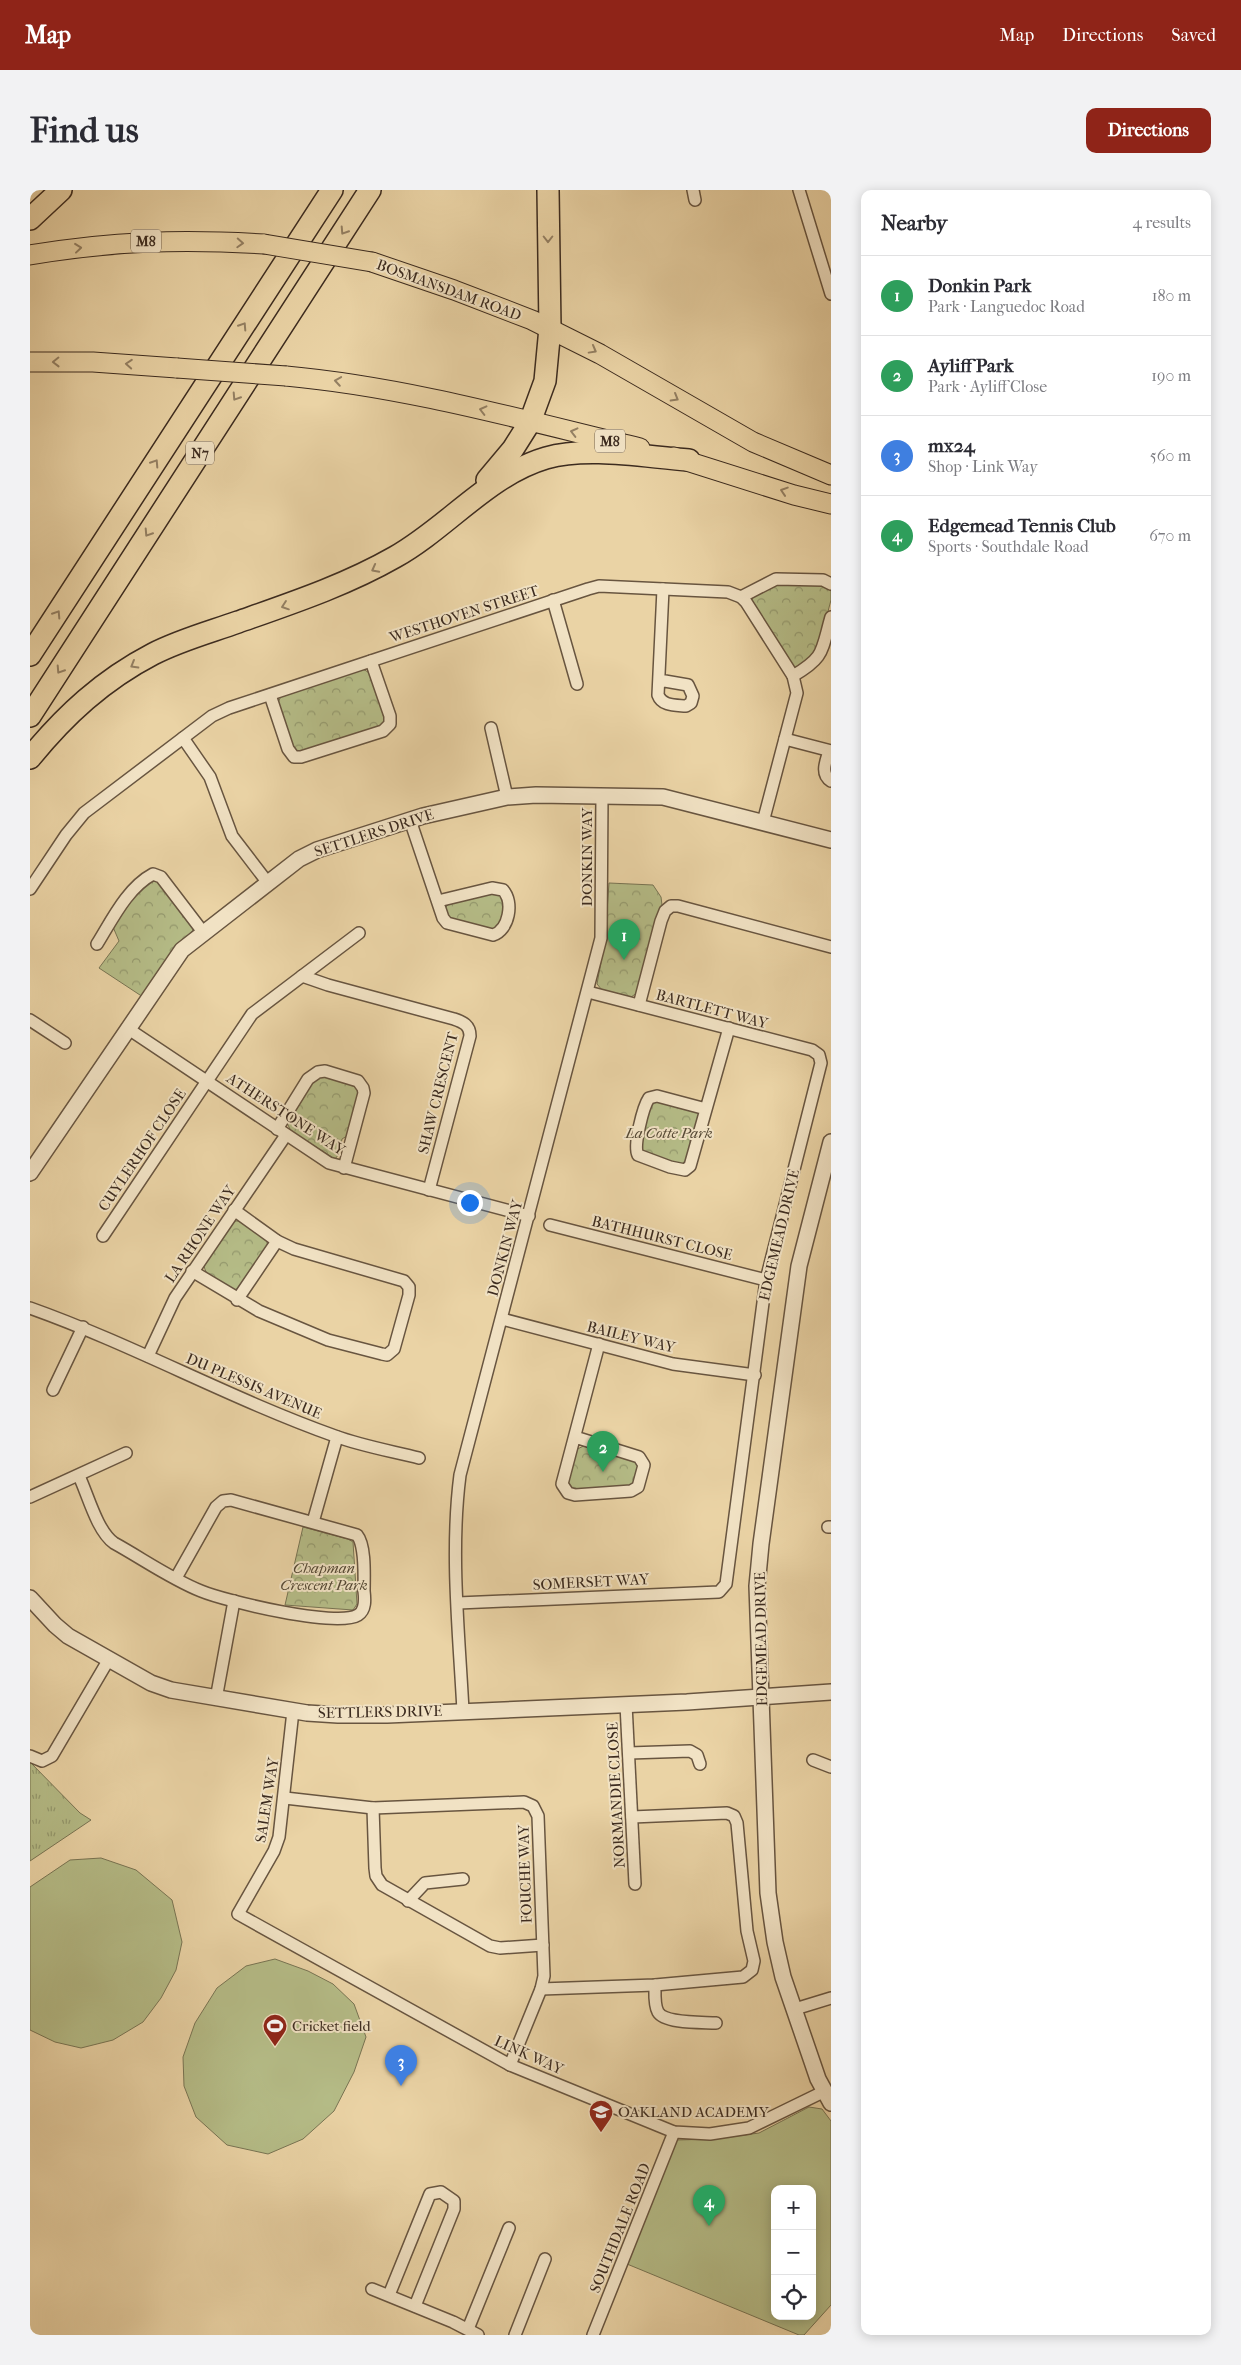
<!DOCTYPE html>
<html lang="en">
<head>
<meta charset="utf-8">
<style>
	body { margin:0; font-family:"IM FELL French Canon",serif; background:#f2f2f3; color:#2b2b33 }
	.controls { position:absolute; right:15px; bottom:15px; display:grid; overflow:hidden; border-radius:10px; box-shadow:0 2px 12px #0003 }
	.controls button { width:45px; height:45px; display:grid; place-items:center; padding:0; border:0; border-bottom:1px solid #e1e1e2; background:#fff; color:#2b2b33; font:25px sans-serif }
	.you { position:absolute; left:439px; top:1012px; width:18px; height:18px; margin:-12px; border:4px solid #fff; border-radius:50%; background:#1a73e8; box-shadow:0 0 0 8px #1a73e833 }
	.badge { display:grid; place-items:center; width:32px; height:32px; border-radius:50%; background:#8f2418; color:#fff; font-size:16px; font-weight:700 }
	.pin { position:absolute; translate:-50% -41px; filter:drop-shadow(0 1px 2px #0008) }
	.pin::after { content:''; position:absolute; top:26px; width:18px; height:15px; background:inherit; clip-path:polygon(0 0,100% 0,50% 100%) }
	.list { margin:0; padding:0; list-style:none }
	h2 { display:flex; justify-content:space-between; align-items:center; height:65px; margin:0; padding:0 20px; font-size:21px }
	h2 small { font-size:16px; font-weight:400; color:#7c7c81 }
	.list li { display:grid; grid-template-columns:32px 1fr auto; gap:15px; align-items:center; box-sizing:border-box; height:80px; padding:0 20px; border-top:1px solid #e1e1e2 }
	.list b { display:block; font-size:19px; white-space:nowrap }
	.list p { margin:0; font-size:16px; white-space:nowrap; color:#7c7c81 }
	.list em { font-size:16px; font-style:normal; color:#7c7c81 }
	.icon { flex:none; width:28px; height:28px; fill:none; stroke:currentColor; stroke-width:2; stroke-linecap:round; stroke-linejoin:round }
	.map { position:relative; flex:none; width:801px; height:2145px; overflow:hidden; border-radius:10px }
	header { display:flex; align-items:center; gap:30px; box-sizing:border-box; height:70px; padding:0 25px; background:#8f2418; color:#fff }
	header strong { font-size:24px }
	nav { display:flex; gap:28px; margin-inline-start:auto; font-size:18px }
	.intro { display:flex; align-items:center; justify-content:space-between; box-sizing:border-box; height:120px; padding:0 30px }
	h1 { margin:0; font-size:35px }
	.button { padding:12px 22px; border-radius:10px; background:#8f2418; color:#fff; font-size:18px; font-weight:700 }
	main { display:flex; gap:30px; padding:0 30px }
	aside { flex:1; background:#fff; border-radius:10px; box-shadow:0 2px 12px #0003 }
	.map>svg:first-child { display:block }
	.grass { fill:url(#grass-tufts); stroke:#787453 }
	.park { fill:url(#park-crowns); stroke:#787453 }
	.pitch { fill:#b5bc87; stroke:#787453; fill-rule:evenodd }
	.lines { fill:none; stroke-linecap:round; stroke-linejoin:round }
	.minor-casing { stroke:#685540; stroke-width:14 }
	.tertiary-casing { stroke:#685540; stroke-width:18 }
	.primary-casing { stroke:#3c2b1f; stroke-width:21 }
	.motorway-casing { stroke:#3c2b1f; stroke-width:24 }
	.minor { stroke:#f1e2c4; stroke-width:11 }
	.tertiary { stroke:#f1e2c4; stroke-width:15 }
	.primary { stroke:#ead3a5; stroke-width:19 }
	.motorway { stroke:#ead3a5; stroke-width:21 }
	.primary-bridge-casing { stroke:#3c2b1f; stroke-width:21; stroke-linecap:butt }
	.primary-bridge { stroke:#ead3a5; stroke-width:19 }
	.oneway { stroke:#937f62 }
	.labels { text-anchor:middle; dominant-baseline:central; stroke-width:4; stroke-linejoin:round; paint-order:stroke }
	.shield { fill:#f1e2c4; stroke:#726250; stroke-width:1 }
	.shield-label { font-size:14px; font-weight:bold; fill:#3c2b1f }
	.street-label { font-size:15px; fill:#3c2b1f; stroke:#f1e2c4 }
	.park-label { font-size:15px; font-style:italic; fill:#544834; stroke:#f1e2c4 }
	.poi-label { font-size:15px; fill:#3c2b1f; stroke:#f1e2c4; text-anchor:start }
</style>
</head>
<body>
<header>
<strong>Map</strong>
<nav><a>Map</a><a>Directions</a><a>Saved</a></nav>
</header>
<div class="intro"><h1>Find us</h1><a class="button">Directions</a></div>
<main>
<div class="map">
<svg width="801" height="2145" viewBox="0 0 801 2145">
	<defs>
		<pattern id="grass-tufts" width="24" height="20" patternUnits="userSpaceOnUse" patternTransform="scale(1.25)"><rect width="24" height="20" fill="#b5bc87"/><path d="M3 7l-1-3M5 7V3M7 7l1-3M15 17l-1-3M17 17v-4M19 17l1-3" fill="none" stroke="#94996e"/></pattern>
		<pattern id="park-crowns" width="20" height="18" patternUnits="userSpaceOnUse" patternTransform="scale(1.25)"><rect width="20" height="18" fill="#b5bc87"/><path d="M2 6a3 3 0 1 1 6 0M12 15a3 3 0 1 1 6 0" fill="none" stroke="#94996e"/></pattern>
	</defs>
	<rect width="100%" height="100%" fill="#ead3a5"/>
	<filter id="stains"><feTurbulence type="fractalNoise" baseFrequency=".004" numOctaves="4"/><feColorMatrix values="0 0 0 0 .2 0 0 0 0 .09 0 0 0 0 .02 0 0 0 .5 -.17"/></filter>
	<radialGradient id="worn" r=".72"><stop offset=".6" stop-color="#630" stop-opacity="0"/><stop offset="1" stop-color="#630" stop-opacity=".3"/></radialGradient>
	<!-- grass -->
	<path class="grass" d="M 0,1572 L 50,1623 L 61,1630 L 0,1671 Z"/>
	<!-- park -->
	<g class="park">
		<path d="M 747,392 L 793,395 L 801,401 L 801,410 L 787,463 L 767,478 L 762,476 L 722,410 L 722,406 Z"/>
		<path d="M 333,479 L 341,484 L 356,529 L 353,536 L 274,563 L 263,560 L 248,513 L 251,506 Z"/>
		<path d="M 123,690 L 128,691 L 163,735 L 163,740 L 113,807 L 69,778 L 89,751 L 83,737 L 107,702 Z"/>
		<path d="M 579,693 L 623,695 L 631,707 L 632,715 L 607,803 L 601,807 L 572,800 L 567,794 L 575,750 Z"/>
		<path d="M 465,703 L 473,707 L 475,725 L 467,740 L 419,731 L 415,718 L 420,713 Z"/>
		<path d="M 290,885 L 325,893 L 331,899 L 320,944 L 312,949 L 309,964 L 305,969 L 261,941 L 257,933 L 284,889 Z"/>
		<path d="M 627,911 L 665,920 L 669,925 L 657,971 L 652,974 L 616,966 L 610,959 L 620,915 Z"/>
		<path d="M 204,1031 L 209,1031 L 236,1049 L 238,1056 L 208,1099 L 202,1100 C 192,1094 174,1088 174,1074 Z"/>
		<path d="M 556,1255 L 607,1272 C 611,1283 607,1290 599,1299 L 543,1300 L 537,1292 L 545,1260 Z"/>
		<path d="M 273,1337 L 318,1349 L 323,1352 L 327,1414 L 323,1420 L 255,1415 Z"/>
	</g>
	<!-- pitch -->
	<g class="pitch">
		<path d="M 71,1668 L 106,1680 L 142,1710 L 152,1752 L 146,1780 L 131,1808 L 113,1832 L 83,1850 L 51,1858 L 25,1852 L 0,1840 L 0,1697 L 40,1670 Z"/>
		<path d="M 245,1769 L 278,1781 L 303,1794 L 324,1814 L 336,1847 L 324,1882 L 304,1921 L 273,1949 L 238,1964 L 197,1955 L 166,1927 L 154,1896 L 153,1867 L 165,1833 L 187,1798 L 216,1776 Z"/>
		<path d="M 779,1917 L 792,1919 L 801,1931 L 801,2115 L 774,2145 L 769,2145 L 597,2074 L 647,1950 L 684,1949 L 729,1943 ZM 745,1999 L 782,1999 L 782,2126 L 745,2126 Z"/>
	</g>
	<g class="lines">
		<defs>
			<g id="minor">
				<path d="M 663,0 L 665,10"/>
				<path d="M 769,0 L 801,104"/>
				<path d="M 711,407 L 746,389 L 793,390 L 801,394"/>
				<path d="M 523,410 L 547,494"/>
				<path d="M 763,486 C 795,467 791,462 801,427"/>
				<path d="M 629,490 L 658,495 L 663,506 L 661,513 L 656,516 C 645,515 632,516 628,505 L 633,399"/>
				<path d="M 240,505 L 258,559 L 264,567 L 271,567 L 353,541 L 360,534 L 360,526 L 341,471"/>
				<path d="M 461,538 L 477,607"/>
				<path d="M 153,548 L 180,587 L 202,646 L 238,693"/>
				<path d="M 755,549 L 801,561"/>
				<path d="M 799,561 C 796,571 790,584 801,591"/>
				<path d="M 380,630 L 413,728 L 417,733 L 463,745 C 479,740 484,712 473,700 L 462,698 L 408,711"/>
				<path d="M 0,699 L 36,645 L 54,623 L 182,526 L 199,518 L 558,399 L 569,396 L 698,402 L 711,407 L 716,412 L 763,486 L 767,503 L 733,632"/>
				<path d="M 67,754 C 82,730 97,698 123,684 L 131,687 L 173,742"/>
				<path d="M 272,786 L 298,795 L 424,829 C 433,832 440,835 440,846 L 399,1000"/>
				<path d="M 609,815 L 631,731 L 635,721 L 641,716 L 648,716 L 801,757"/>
				<path d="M 0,830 L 35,853"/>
				<path d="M 97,838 L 299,973 L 499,1026"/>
				<path d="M 676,919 L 627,906 L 619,908 C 613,917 603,956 608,965 L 640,977 L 655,980 L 660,976 L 699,838"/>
				<path d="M 247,939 L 278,889 L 288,882 L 295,881 L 328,891 L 333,898 L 334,903 L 314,978"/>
				<path d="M 520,1035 L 736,1090"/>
				<path d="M 73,1046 L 222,824 L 329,743"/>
				<path d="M 162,1081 L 229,1121 L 298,1150 L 352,1164 L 357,1165 L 364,1159 L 379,1105 L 379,1097 L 374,1091 L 264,1059 L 247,1051 L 204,1020"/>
				<path d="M 207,1110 L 247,1051"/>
				<path d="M 0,1118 C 104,1155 201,1209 305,1246 C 332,1256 361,1261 389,1268"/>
				<path d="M 472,1129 L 643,1174 L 725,1185"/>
				<path d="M 118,1166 L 145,1108 L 256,945"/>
				<path d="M 23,1200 L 53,1137"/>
				<path d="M 545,1247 L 609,1267 L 614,1275 L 608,1297 L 601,1301 L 545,1305 L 538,1303 L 532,1294 L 569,1154"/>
				<path d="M 49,1286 C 58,1305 67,1341 84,1353 C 113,1369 141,1389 171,1401 C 195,1411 307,1438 328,1425 C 336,1420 335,1409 334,1401 C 334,1387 336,1356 327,1345 L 201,1310 L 193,1311 L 186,1317 L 146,1388"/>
				<path d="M 0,1307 L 96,1263"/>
				<path d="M 283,1332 L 307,1247"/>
				<path d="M 798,1337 L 801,1337"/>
				<path d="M 428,1413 L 689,1402 L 696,1394 L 736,1090 L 791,873 L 789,865 L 782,860 L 558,802"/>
				<path d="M 186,1509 L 204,1411"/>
				<path d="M 596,1514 L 605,1694"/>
				<path d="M 263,1521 L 249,1647 L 244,1661 L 208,1724 L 480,1875 L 644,1942 L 680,1944 L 719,1938 L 795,1901"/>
				<path d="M 433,1521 C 429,1443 420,1362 430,1285 L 571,748 L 572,605"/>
				<path d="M 599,1563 L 660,1561 L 667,1565 L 670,1574"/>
				<path d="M 0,1566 L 12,1571 L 22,1566 L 79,1469"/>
				<path d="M 783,1570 L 801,1577"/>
				<path d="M 255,1608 L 343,1618 L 494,1612 L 503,1616 L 508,1626 L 514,1786 L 511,1799 L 480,1875"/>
				<path d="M 343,1618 L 345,1678 L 346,1686 L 352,1695 L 460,1756 L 470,1758 L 513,1755"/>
				<path d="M 378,1711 L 395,1693 L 433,1689"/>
				<path d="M 625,1795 C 625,1803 624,1815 628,1822 C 635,1834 674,1832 686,1833"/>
				<path d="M 511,1799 L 625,1795 L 713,1787 L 722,1780 L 724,1771 L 717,1741 L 707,1633 L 704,1626 L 697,1623 L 602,1627"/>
				<path d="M 765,1819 L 801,1808"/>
				<path d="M 342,2099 L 423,2132 L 448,2145"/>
				<path d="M 359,2105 L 400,2004 L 411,2002 L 424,2011 L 424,2019 L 385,2116"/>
				<path d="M 438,2139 L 479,2038"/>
				<path d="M 485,2145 L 515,2069"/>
				<path d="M 563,2145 L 644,1942"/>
			</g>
			<g id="tertiary">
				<path d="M 801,952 L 769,1076 L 731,1354 L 727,1396 L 738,1703 L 745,1752 L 753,1787 L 788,1889 L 801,1913"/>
				<path d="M 0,983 L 152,760 L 269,669 L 287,660 L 393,626 L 477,607 L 506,605 L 633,607 L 801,650"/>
				<path d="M 0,1408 L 25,1435 L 38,1446 L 121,1493 L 141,1500 L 277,1523 L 308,1525 L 357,1525 L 657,1512 L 801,1502"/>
			</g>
			<g id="primary">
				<path d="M 0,65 C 81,51 152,49 234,54"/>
				<path d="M 342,72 L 424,100 L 502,130 L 570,164 L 723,252 L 801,285"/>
				<path d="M 0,172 L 63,172 L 147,178"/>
				<path d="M 256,186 C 376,197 493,230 610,258"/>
				<path d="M 644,267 L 764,305 L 801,314"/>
			</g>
			<g id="motorway">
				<path d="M 0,29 L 31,0"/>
				<path d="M 457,290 L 483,259 L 500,232 L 515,191 L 520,138 L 518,0"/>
				<path d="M 0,465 L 302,0"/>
				<path d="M 0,526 L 340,0"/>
				<path d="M 0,568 C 35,525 73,490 123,464 C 150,450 180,442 208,432 C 262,413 316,395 365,367 C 417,338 458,285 516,268 C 558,256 615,267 659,270"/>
			</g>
		</defs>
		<!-- minor casing -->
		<use href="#minor" class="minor-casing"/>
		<!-- tertiary casing -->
		<use href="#tertiary" class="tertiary-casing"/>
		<!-- primary casing -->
		<use href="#primary" class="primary-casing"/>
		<!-- motorway casing -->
		<use href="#motorway" class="motorway-casing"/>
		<!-- minor -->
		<use href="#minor" class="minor"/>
		<!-- tertiary -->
		<use href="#tertiary" class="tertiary"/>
		<!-- primary -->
		<use href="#primary" class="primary"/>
		<!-- motorway -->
		<use href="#motorway" class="motorway"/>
		<defs>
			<g id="primary-bridge">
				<path d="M 234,54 L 342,72"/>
				<path d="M 147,178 L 256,186"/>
			</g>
		</defs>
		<!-- primary-bridge casing -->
		<use href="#primary-bridge" class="primary-bridge-casing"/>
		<!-- primary-bridge -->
		<use href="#primary-bridge" class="primary-bridge"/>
	</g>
	<!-- one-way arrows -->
	<defs><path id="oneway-chevron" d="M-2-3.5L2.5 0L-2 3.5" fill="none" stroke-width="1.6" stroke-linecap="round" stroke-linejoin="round" transform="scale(1.25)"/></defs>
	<g class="oneway">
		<use href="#oneway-chevron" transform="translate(314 41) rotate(123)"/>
		<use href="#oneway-chevron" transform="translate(518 49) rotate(90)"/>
		<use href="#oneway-chevron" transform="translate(210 53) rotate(3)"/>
		<use href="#oneway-chevron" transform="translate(48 58) rotate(-6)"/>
		<use href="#oneway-chevron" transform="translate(213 136) rotate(-57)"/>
		<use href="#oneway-chevron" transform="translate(563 160) rotate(29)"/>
		<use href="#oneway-chevron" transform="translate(26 172) rotate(179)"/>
		<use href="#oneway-chevron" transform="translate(99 174) rotate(-176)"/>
		<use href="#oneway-chevron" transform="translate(308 191) rotate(-171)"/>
		<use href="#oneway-chevron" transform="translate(206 207) rotate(123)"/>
		<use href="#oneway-chevron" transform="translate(645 208) rotate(30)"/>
		<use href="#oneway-chevron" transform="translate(453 220) rotate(-166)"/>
		<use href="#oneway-chevron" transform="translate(544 242) rotate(-166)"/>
		<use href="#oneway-chevron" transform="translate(125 273) rotate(-57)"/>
		<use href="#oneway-chevron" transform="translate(754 301) rotate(-162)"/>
		<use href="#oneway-chevron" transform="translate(118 343) rotate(123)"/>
		<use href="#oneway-chevron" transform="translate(345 379) rotate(152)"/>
		<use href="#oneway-chevron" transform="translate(255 416) rotate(161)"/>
		<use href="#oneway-chevron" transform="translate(27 424) rotate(-57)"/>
		<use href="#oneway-chevron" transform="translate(104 475) rotate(150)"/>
		<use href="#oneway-chevron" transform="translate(30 480) rotate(123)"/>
	</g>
	<!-- icons -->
	<defs>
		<symbol id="stadium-pin" viewBox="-11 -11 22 30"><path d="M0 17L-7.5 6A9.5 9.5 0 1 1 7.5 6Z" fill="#8f2418" stroke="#f1e2c4"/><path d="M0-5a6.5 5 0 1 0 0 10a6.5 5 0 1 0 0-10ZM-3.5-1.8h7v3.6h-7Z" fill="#fff"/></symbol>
		<symbol id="school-pin" viewBox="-11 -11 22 30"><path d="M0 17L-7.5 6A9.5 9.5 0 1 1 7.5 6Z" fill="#8f2418" stroke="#f1e2c4"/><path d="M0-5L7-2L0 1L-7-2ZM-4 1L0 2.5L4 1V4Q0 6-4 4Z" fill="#fff"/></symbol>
	</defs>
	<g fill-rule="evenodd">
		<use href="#stadium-pin" x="231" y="1822" width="28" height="38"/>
		<use href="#school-pin" x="557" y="1908" width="28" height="38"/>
	</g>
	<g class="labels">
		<!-- shield labels -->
		<g class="shield">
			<rect x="101" y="39.5" width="30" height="23" rx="4"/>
			<rect x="565" y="239.5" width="30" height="23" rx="4"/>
			<rect x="156" y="251.5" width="28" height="23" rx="4"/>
		</g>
		<g class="shield-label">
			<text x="116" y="51">M8</text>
			<text x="580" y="251">M8</text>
			<text x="170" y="263">N7</text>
		</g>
		<!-- street labels -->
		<g class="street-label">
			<text transform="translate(419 100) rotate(20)">BOSMANSDAM ROAD</text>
			<text transform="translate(434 424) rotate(-18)">WESTHOVEN STREET</text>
			<text transform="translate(344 643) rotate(-18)">SETTLERS DRIVE</text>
			<text transform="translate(557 667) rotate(-90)">DONKIN WAY</text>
			<text transform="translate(682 819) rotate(15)">BARTLETT WAY</text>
			<text transform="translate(408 903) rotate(-76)">SHAW CRESCENT</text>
			<text transform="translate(256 924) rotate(33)">ATHERSTONE WAY</text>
			<text transform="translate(112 960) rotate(-56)">CUYLERHOF CLOSE</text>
			<text transform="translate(170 1044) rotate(-56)">LA RHONE WAY</text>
			<text transform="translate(749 1045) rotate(-77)">EDGEMEAD DRIVE</text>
			<text transform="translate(632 1048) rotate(14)">BATHHURST CLOSE</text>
			<text transform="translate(475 1058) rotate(-75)">DONKIN WAY</text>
			<text transform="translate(601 1147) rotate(14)">BAILEY WAY</text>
			<text transform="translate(224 1196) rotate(23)">DU PLESSIS AVENUE</text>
			<text transform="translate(561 1392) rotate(-3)">SOMERSET WAY</text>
			<text transform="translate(731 1449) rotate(-91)">EDGEMEAD DRIVE</text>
			<text transform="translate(350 1522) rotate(-1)">SETTLERS DRIVE</text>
			<text transform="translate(586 1605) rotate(-93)">NORMANDIE CLOSE</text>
			<text transform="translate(237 1610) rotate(-81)">SALEM WAY</text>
			<text transform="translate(495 1684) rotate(-92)">FOUCHE WAY</text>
			<text transform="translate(499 1865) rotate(24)">LINK WAY</text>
			<text transform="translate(590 2038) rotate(-68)">SOUTHDALE ROAD</text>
		</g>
		<!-- park labels -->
		<g class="park-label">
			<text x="639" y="943">La Cotte Park</text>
			<text x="294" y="1378">Chapman<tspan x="294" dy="17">Crescent Park</tspan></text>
		</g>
		<!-- poi labels -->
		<g class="poi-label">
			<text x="262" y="1836">Cricket field</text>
			<text x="588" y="1922">OAKLAND ACADEMY</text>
		</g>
	</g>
	<rect width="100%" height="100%" filter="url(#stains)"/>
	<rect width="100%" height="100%" fill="url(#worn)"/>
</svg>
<div class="controls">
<button>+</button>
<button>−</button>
<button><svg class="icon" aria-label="locate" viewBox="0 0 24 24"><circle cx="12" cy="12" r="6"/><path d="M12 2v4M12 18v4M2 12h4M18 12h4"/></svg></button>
</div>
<div class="you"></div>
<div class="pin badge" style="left:594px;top:770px;background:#2e9e5b">1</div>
<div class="pin badge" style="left:573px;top:1282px;background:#2e9e5b">2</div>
<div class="pin badge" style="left:371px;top:1896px;background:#3f7fe0">3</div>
<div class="pin badge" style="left:679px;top:2036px;background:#2e9e5b">4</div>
</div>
<aside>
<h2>Nearby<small>4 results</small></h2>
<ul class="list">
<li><span class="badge" style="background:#2e9e5b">1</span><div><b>Donkin Park</b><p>Park · Languedoc Road</p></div><em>180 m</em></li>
<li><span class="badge" style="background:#2e9e5b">2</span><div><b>Ayliff Park</b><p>Park · Ayliff Close</p></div><em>190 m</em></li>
<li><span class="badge" style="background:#3f7fe0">3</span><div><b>mx24</b><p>Shop · Link Way</p></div><em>560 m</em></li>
<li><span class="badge" style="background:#2e9e5b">4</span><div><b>Edgemead Tennis Club</b><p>Sports · Southdale Road</p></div><em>670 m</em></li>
</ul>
</aside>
</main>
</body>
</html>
